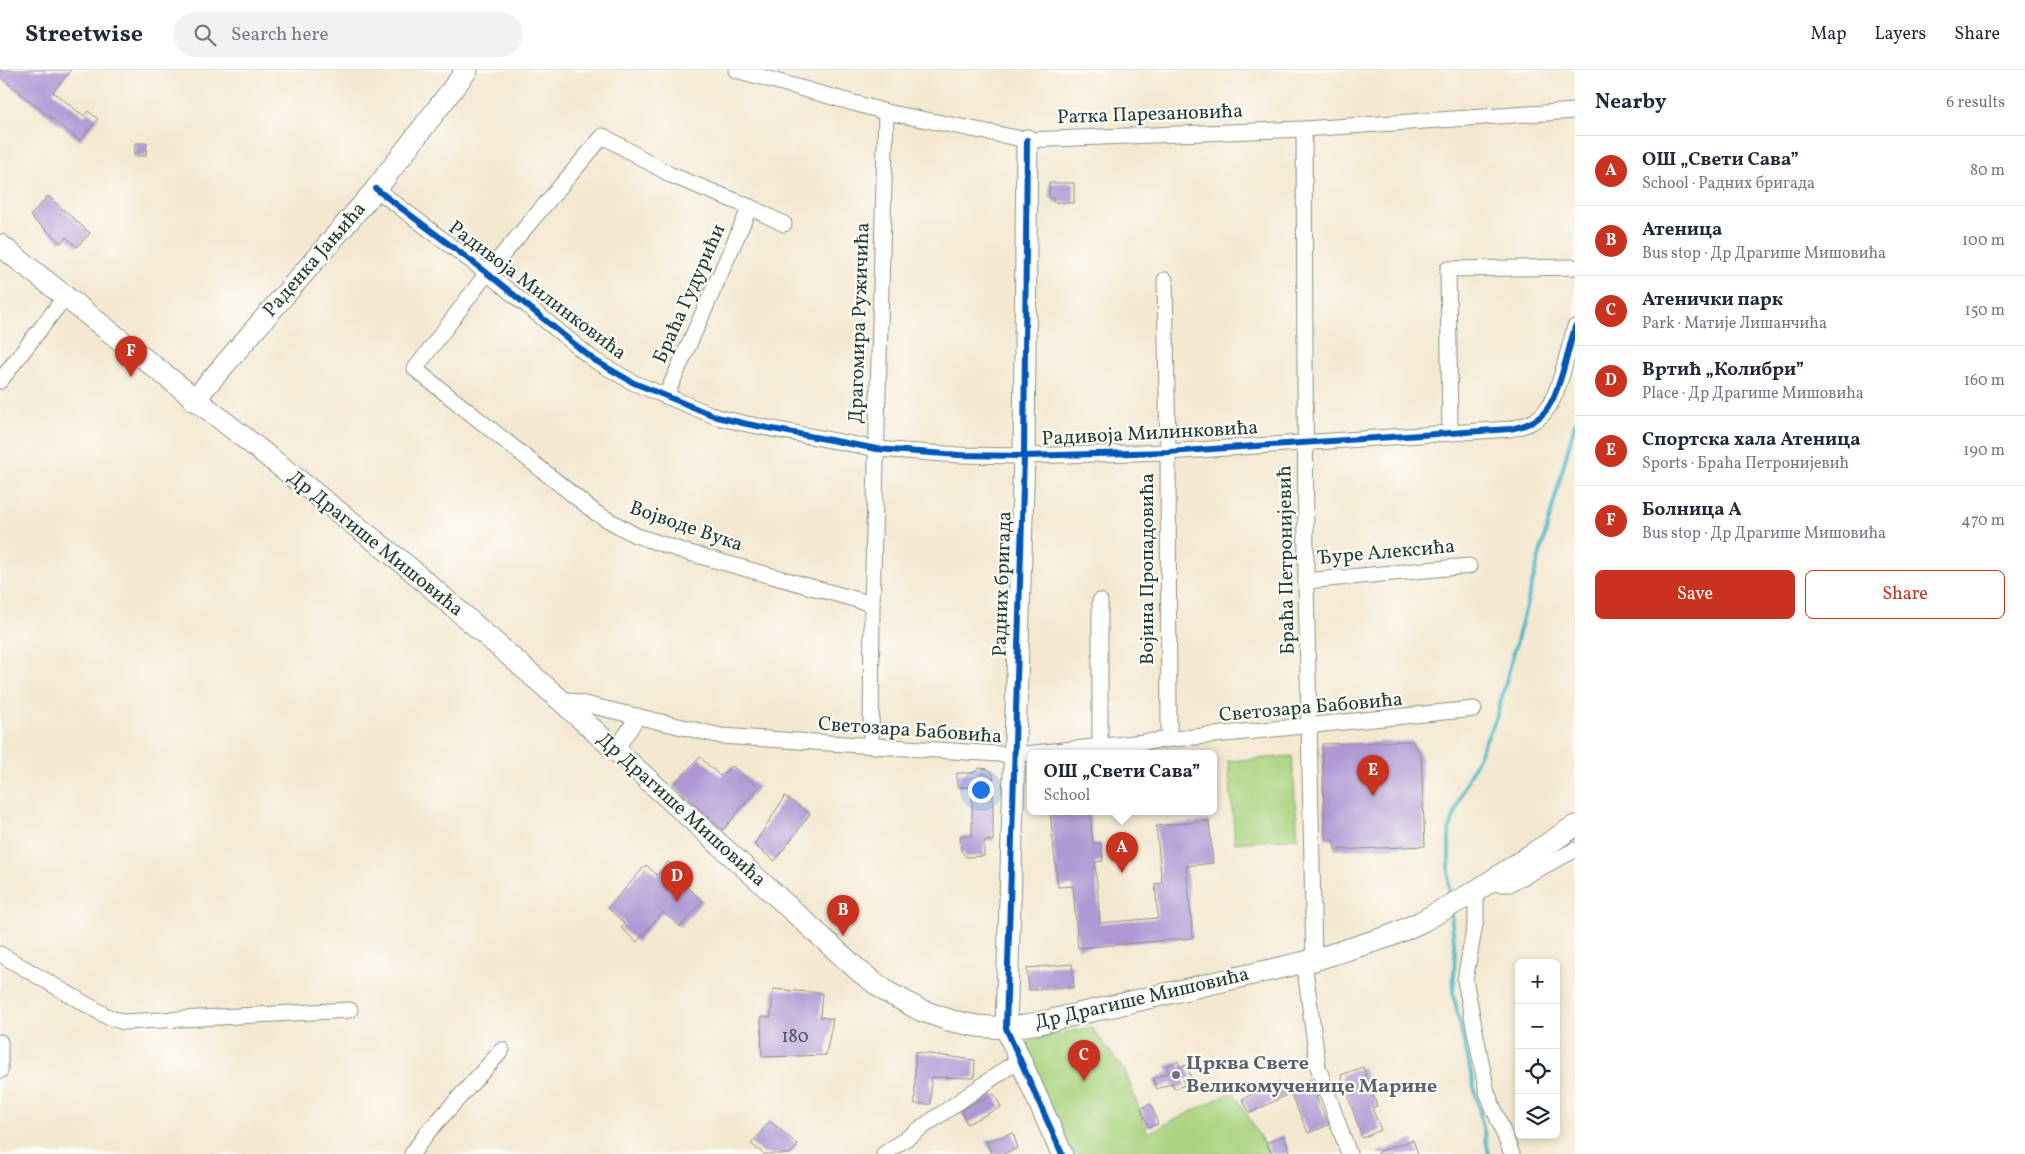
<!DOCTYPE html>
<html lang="en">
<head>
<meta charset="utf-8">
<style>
	body { margin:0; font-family:Vollkorn,serif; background:#f2f2f3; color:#1f2937 }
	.controls { position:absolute; right:15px; bottom:15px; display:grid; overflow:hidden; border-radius:8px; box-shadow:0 2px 8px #0003 }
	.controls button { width:45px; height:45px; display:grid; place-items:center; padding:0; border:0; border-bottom:1px solid #e0e1e3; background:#fff; color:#1f2937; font:25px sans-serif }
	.you { position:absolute; left:980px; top:719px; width:18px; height:18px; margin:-12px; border:4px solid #fff; border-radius:50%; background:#1a73e8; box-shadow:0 0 0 8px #1a73e833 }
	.badge { display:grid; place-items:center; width:32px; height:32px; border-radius:50%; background:#c8321e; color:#fff; font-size:16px; font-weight:700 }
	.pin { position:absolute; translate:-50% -41px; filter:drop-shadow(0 1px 2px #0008) }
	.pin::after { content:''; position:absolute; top:26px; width:18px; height:15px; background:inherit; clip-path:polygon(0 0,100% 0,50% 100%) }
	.popup { position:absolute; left:1027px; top:680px; width:190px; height:65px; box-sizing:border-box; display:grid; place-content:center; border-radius:8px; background:#fff; filter:drop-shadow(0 1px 4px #0005); font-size:16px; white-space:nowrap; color:#747a83 }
	.popup b { font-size:19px; color:#1f2937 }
	.popup::after { content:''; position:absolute; left:50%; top:100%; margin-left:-10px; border:10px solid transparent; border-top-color:#fff }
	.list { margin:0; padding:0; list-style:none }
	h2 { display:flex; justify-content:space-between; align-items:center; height:65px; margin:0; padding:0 20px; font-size:21px }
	h2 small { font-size:16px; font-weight:400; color:#747a83 }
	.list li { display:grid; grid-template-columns:32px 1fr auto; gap:15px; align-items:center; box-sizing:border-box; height:70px; padding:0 20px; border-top:1px solid #e0e1e3 }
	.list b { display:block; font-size:19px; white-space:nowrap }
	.list p { margin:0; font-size:16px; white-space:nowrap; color:#747a83 }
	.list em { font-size:16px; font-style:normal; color:#747a83 }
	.actions { display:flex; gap:10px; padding:15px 20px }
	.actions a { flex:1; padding:11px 0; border:1px solid #c8321e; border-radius:8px; text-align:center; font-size:18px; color:#c8321e }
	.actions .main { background:#c8321e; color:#fff }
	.icon { flex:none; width:28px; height:28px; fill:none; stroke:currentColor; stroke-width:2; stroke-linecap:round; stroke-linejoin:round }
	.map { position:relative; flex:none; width:1575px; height:1084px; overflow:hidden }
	header { display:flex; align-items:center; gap:30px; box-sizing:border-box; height:70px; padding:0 25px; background:#fff; border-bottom:1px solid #e0e1e3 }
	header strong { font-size:24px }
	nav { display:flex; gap:28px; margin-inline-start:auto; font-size:18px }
	.search { width:350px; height:45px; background:#f2f2f3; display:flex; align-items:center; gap:12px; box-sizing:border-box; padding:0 18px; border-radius:28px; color:#747a83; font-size:19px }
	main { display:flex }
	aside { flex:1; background:#fff }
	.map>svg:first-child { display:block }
	.green { fill:#a9d37e; stroke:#648859 }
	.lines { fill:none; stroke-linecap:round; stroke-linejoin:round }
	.stream { stroke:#4ab7c6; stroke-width:4 }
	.building { fill:#af98d4 }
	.street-casing { stroke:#8a9282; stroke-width:17 }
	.secondary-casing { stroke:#8a9282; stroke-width:23 }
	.street { stroke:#fff; stroke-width:15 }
	.secondary { stroke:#fff; stroke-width:21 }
	.cycleway-casing { stroke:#fdfcf7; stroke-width:9 }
	.cycleway { stroke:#0057b8; stroke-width:6 }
	.worship-dot { fill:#6b7280; stroke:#fdfcf7; stroke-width:2 }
	.labels { text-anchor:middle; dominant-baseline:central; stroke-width:4.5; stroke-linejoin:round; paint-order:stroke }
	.number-label { font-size:18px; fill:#43545c }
	.street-label { font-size:20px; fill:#1f3d34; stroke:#fdfcf7 }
	.worship-label { font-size:20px; font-weight:bold; fill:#5b616d; stroke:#fdfcf7; text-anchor:start }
</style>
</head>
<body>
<header>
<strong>Streetwise</strong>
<div class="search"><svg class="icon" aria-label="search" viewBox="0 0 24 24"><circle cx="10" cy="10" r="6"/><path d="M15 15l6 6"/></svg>Search here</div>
<nav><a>Map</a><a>Layers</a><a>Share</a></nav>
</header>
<main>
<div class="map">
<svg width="1575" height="1084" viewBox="0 0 1575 1084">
	<rect width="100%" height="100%" fill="#fdfcf7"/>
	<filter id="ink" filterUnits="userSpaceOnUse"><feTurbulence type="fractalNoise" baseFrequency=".02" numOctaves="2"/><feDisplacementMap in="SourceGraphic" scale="10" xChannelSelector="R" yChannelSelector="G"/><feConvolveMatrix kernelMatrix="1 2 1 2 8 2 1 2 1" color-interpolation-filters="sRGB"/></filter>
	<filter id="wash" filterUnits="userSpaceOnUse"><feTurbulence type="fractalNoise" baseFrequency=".0096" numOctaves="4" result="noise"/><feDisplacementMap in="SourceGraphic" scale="20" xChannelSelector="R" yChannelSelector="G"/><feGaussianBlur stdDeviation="1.12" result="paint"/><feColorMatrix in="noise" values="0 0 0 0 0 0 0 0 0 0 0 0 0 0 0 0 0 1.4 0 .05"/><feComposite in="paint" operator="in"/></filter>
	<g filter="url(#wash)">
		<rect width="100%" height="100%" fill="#f4e8d0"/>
		<!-- green -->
		<g class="green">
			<path d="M 1292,686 L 1298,768 L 1235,773 L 1228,691 Z"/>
			<path d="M 1091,957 L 1125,1001 L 1148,1063 L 1233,1021 L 1270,1084 L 1069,1084 L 1061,1071 L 1028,980 L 1028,973 L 1034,969 Z"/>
		</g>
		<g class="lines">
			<!-- stream -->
			<g class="stream">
				<path d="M 1449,828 L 1449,761 L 1464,717 L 1496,649 L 1575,353"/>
				<path d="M 1451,843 L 1455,883 L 1453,923 L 1489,1084"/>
			</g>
		</g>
		<g id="blocks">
			<!-- building -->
			<g class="building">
				<path d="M 0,0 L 71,0 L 53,22 L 84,46 L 88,41 L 98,49 L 80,71 L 0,7 Z"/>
				<path d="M 135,73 L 147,73 L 146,86 L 134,86 Z"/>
				<path d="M 1049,113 L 1074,113 L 1074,133 L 1053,132 L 1053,128 L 1049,128 Z"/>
				<path d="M 48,126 L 90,163 L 77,177 L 66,167 L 61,173 L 30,146 Z"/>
				<path d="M 1412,671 L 1421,685 L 1425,776 L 1335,780 L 1334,771 L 1325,768 L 1322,674 Z"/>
				<path d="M 700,687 L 720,706 L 732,696 L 759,717 L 723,760 L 673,715 Z"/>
				<path d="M 979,698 L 988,699 L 993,704 L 993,771 L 984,771 L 984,786 L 966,787 L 961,781 L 960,766 L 972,766 L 972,717 L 957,717 L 957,703 L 974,703 Z"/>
				<path d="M 785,726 L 810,744 L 775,791 L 754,775 Z"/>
				<path d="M 1050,742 L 1090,742 L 1093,774 L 1101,773 L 1103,791 L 1095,792 L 1100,853 L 1158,848 L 1155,814 L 1162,813 L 1156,756 L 1209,751 L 1213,793 L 1186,796 L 1193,868 L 1078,878 L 1073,816 L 1058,817 Z"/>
				<path d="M 668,792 L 684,806 L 680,811 L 703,831 L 680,857 L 663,842 L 637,872 L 621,858 L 625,854 L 608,838 L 646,795 L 657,805 Z"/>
				<path d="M 1072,894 L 1074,917 L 1029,920 L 1027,898 Z"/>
				<path d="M 773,919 L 822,923 L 820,947 L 833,949 L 826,985 L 762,987 L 761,947 L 771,947 Z"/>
				<path d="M 915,982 L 975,990 L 974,1008 L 931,1007 L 931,1034 L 915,1034 Z"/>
				<path d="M 1178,991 L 1180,997 L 1186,995 L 1191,1007 L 1183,1010 L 1185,1015 L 1174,1019 L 1172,1013 L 1157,1019 L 1153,1009 L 1169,1002 L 1166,996 Z"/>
				<path d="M 1363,997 L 1377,1036 L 1372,1038 L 1381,1060 L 1362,1068 L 1341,1005 Z"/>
				<path d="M 1311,1009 L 1318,1026 L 1316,1027 L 1329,1055 L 1308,1063 L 1289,1020 Z"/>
				<path d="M 1279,1012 L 1285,1026 L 1250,1043 L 1242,1029 Z"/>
				<path d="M 994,1024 L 1001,1037 L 967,1054 L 961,1041 L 973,1034 Z"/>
				<path d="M 1151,1034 L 1158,1054 L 1148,1057 L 1141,1038 Z"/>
				<path d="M 770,1051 L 798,1075 L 790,1084 L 764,1084 L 751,1074 Z"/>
				<path d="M 1013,1063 L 1018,1078 L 1002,1084 L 992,1084 L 986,1071 Z"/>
				<path d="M 1283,1065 L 1290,1081 L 1284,1084 L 1272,1084 L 1266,1073 Z"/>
				<path d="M 1413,1070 L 1418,1084 L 1378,1084 L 1378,1082 Z"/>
			</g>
		</g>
	</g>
	<g filter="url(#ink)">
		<use href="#blocks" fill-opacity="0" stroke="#8a9282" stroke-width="1"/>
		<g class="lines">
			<defs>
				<g id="street">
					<path d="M 736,0 L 886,42 L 1027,70 L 1304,59 L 1575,41"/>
					<path d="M 1304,59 L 1306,511 L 1314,890"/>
					<path d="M 376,119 L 487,203 L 594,290 L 634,313 L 666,326 L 717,347 L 747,354 L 877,379 L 959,385 L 1024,386 L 1168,382 L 1510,359 C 1524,356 1538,352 1547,339 C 1560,321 1568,280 1575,257"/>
					<path d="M 784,154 L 750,137 L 671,105 L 603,66 L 487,203 L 415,299 L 596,443 L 635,465 L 686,482 L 872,534"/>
					<path d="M 1165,210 L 1168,382 L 1169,668"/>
					<path d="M 0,311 L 65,227"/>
					<path d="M 666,326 L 750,137"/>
					<path d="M 1450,363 L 1448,199 L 1575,197"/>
					<path d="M 1306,511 L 1469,496"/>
					<path d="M 1100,531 L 1100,676"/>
					<path d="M 559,628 L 721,666 L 1014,685 L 1474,639"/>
					<path d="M 871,675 L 872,534 L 886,42"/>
					<path d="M 616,680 L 638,646"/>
					<path d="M 1493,811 L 1499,814 L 1509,814 L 1575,780"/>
					<path d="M 1476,821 L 1476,849 L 1465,910 L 1487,1022 L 1512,1084"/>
					<path d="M 0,884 L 108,947 L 123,952 L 350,940"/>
					<path d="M 1304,892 L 1318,997 L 1349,1084"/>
					<path d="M 0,972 L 0,1001"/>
					<path d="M 412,1084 L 427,1063 L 502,980"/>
					<path d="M 884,1084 L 1020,989"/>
				</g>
				<g id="secondary">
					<path d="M 1027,70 L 1024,386 L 1006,958 L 1062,1084"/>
					<path d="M 0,175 L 407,496 L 557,627 L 859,901 L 887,922 L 902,930 L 920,940 L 952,951 L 977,956 L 1006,958 L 1039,953 L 1314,890 L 1390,866 L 1421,852 L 1476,821 L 1575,756"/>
					<path d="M 194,330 L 376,119 L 467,0"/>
				</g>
			</defs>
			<!-- street casing -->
			<use href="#street" class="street-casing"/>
			<!-- secondary casing -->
			<use href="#secondary" class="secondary-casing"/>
			<!-- street -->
			<use href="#street" class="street"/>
			<!-- secondary -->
			<use href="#secondary" class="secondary"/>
			<defs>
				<g id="cycleway">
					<path d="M 1027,70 L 1024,386 L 1006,958 L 1062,1084"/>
					<path d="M 376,119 L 487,203 L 594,290 L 634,313 L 666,326 L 717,347 L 747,354 L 877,379 L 959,385 L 1024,386 L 1168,382 L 1510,359 C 1524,356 1538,352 1547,339 C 1560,321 1568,280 1575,257"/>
				</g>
			</defs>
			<!-- cycleway casing -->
			<use href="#cycleway" class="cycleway-casing"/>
			<!-- cycleway -->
			<use href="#cycleway" class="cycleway"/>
		</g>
	</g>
	<!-- markers -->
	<circle class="worship-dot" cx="1176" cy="1005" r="5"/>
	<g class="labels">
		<!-- number labels -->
		<g class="number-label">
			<text x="795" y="967">180</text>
		</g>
		<!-- street labels -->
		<g class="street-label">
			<text transform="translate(1150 45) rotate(-2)">Ратка Парезановића</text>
			<text transform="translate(315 190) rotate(-49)">Раденка Јањића</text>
			<text transform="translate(537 221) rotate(37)">Радивоја Милинковића</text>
			<text transform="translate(690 224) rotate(-66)">Браћа Гудурићи</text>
			<text transform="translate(860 253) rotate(-88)">Драгомира Ружичића</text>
			<text transform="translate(1150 364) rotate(-3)">Радивоја Милинковића</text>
			<text transform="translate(686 457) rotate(19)">Војводе Вука</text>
			<text transform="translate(375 474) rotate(39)">Др Драгише Мишовића</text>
			<text transform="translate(1386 483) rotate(-5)">Ђуре Алексића</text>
			<text transform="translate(1287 490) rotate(-91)">Браћа Петронијевић</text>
			<text transform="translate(1148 499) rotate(-90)">Војина Пропадовића</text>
			<text transform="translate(1003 514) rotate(-88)">Радних бригада</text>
			<text transform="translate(1311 638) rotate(-5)">Светозара Бабовића</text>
			<text transform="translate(910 661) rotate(4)">Светозара Бабовића</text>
			<text transform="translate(681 740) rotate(42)">Др Драгише Мишовића</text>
			<text transform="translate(1142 929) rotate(-13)">Др Драгише Мишовића</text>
		</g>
		<!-- worship labels -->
		<g class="worship-label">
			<text x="1186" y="994">Црква Свете<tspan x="1186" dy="23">Великомученице Марине</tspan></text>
		</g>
	</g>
</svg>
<div class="controls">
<button>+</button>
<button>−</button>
<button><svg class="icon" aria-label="locate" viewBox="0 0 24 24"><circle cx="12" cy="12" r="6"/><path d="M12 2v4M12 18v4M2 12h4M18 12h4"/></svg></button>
<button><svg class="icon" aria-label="layers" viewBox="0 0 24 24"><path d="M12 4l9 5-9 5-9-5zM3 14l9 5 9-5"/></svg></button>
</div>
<div class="you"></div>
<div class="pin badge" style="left:1122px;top:803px">A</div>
<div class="popup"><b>ОШ „Свети Сава”</b>School</div>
<div class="pin badge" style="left:843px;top:866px">B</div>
<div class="pin badge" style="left:1084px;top:1011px">C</div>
<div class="pin badge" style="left:677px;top:832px">D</div>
<div class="pin badge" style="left:1373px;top:726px">E</div>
<div class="pin badge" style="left:131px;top:307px">F</div>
</div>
<aside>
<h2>Nearby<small>6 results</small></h2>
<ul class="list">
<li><span class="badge">A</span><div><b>ОШ „Свети Сава”</b><p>School · Радних бригада</p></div><em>80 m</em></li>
<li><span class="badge">B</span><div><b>Атеница</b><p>Bus stop · Др Драгише Мишовића</p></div><em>100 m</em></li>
<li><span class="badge">C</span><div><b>Атенички парк</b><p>Park · Матије Лишанчића</p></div><em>150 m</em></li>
<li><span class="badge">D</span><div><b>Вртић „Колибри”</b><p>Place · Др Драгише Мишовића</p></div><em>160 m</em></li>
<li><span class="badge">E</span><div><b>Спортска хала Атеница</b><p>Sports · Браћа Петронијевић</p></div><em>190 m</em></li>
<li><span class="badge">F</span><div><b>Болница А</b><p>Bus stop · Др Драгише Мишовића</p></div><em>470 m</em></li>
</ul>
<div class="actions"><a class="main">Save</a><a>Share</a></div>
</aside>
</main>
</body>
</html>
